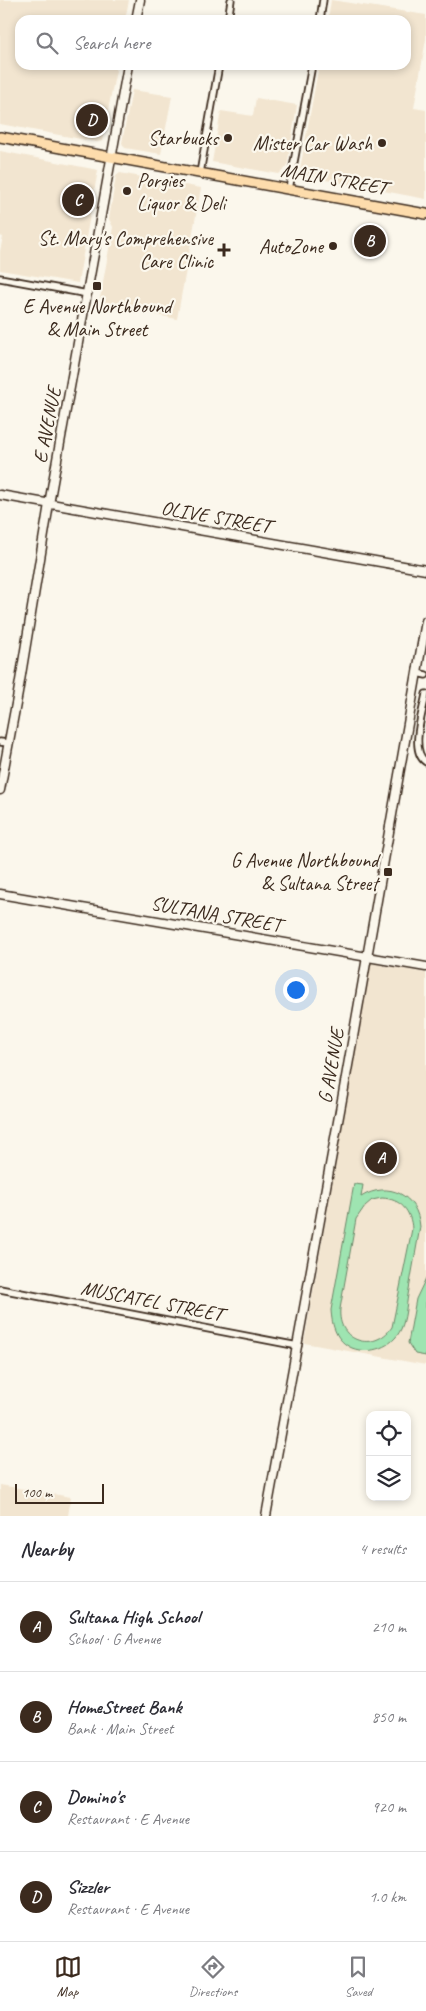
<!DOCTYPE html>
<html lang="en">
<head>
<meta charset="utf-8">
<style>
	body { margin:0; font-family:Caveat,sans-serif; background:#f7f7f7; color:#2b2b33 }
	.controls { position:absolute; right:15px; bottom:15px; display:grid; overflow:hidden; border-radius:10px; box-shadow:0 2px 8px #0003 }
	.controls button { width:45px; height:45px; display:grid; place-items:center; padding:0; border:0; border-bottom:1px solid #e1e1e2; background:#fff; color:#2b2b33; font:25px sans-serif }
	.scale { position:absolute; left:15px; bottom:12px; width:89px; box-sizing:border-box; padding-left:5px; border:2px solid #3b2a1e; border-top:0; font-size:14px; line-height:18px; white-space:nowrap; color:#3b2a1e; -webkit-text-stroke:4px #fbf7ec; paint-order:stroke }
	.you { position:absolute; left:295px; top:989px; width:18px; height:18px; margin:-12px; border:4px solid #fff; border-radius:50%; background:#1a73e8; box-shadow:0 0 0 8px #1a73e833 }
	.badge { display:grid; place-items:center; width:32px; height:32px; border-radius:50%; background:#3b2a1e; color:#fff; font-size:16px; font-weight:700 }
	.pin { position:absolute; translate:-50% -50%; border:2px solid #fff; box-shadow:0 1px 5px #0006 }
	.list { margin:0; padding:0; list-style:none }
	h2 { display:flex; justify-content:space-between; align-items:center; height:65px; margin:0; padding:0 20px; font-size:21px }
	h2 small { font-size:16px; font-weight:400; color:#7c7c81 }
	.list li { display:grid; grid-template-columns:32px 1fr auto; gap:15px; align-items:center; box-sizing:border-box; height:90px; padding:0 20px; border-top:1px solid #e1e1e2 }
	.list b { display:block; font-size:19px; white-space:nowrap }
	.list p { margin:0; font-size:16px; white-space:nowrap; color:#7c7c81 }
	.list em { font-size:16px; font-style:normal; color:#7c7c81 }
	.icon { flex:none; width:28px; height:28px; fill:none; stroke:currentColor; stroke-width:2; stroke-linecap:round; stroke-linejoin:round }
	.map { position:relative; flex:none; width:426px; height:1516px; overflow:hidden }
	.search { position:absolute; background:#fff; box-shadow:0 2px 8px #0003; left:15px; right:15px; top:15px; height:55px; display:flex; align-items:center; gap:12px; box-sizing:border-box; padding:0 18px; border-radius:15px; color:#7c7c81; font-size:19px }
	.sheet { height:425px; background:#fff }
	nav { display:flex; justify-content:space-around; align-items:center; box-sizing:border-box; height:70px; border-top:1px solid #e1e1e2; background:#fff; font-size:14px; color:#7c7c81 }
	nav a { display:grid; justify-items:center; gap:2px }
	nav .on { color:#3b2a1e }
	.map>svg:first-child { display:block }
	.built { fill:#f2e5d0 }
	.pitch { fill:#9ee4b1; stroke:#6c8768; fill-rule:evenodd }
	.lines { fill:none; stroke-linecap:round; stroke-linejoin:round }
	.street-casing { stroke:#3b2a1e; stroke-width:9 }
	.secondary-casing { stroke:#3b2a1e; stroke-width:11 }
	.primary-casing { stroke:#3b2a1e; stroke-width:12 }
	.street { stroke:#fbf7ec; stroke-width:5.5 }
	.secondary { stroke:#fbf7ec; stroke-width:8 }
	.primary { stroke:#fddcac; stroke-width:9 }
	.poi-dot { fill:#3b2a1e; stroke:#fbf7ec; stroke-width:2 }
	.labels { text-anchor:middle; dominant-baseline:central; stroke-width:4.5; stroke-linejoin:round; paint-order:stroke }
	.poi-label { font-size:20px; fill:#3b2a1e; stroke:#fbf7ec; text-anchor:end }
	.street-label { font-size:20px; fill:#3b2a1e; stroke:#fbf7ec }
</style>
</head>
<body>
<div class="map">
<svg width="426" height="1516" viewBox="0 0 426 1516">
	<rect width="100%" height="100%" fill="#fbf7ec"/>
	<filter id="ink" filterUnits="userSpaceOnUse"><feTurbulence type="fractalNoise" baseFrequency=".02" numOctaves="2"/><feDisplacementMap in="SourceGraphic" scale="10" xChannelSelector="R" yChannelSelector="G"/><feConvolveMatrix kernelMatrix="1 2 1 2 8 2 1 2 1" color-interpolation-filters="sRGB"/></filter>
	<g filter="url(#ink)">
		<!-- built -->
		<g class="built">
			<path d="M 0,0 L 129,0 L 125,20 L 20,20 L 20,65 L 117,65 L 102,141 L 97,142 L 0,124 Z"/>
			<path d="M 331,0 L 426,15 L 426,39 L 414,108 L 426,110 L 426,199 L 299,175 L 319,65 L 406,65 L 406,20 L 328,20 Z"/>
			<path d="M 132,90 L 172,96 L 161,154 L 125,148 L 122,143 Z"/>
			<path d="M 256,98 L 297,105 L 287,167 L 279,174 L 212,162 L 221,111 L 253,116 Z"/>
			<path d="M 0,151 L 98,170 L 78,283 L 0,270 L 0,251 L 3,237 L 0,236 Z"/>
			<path d="M 120,173 L 201,188 L 177,319 L 99,304 L 113,227 L 109,219 L 116,176 Z"/>
			<path d="M 371,963 L 426,973 L 426,1365 L 304,1343 Z"/>
			<path d="M 0,1485 L 71,1497 L 68,1516 L 0,1516 Z"/>
		</g>
		<!-- pitch -->
		<g class="pitch">
			<path d="M 354,1184 L 363,1185 L 361,1197 C 388,1180 418,1195 420,1227 C 416,1250 412,1272 408,1295 C 406,1306 406,1318 401,1329 C 393,1347 370,1355 352,1348 C 336,1341 332,1326 331,1310 ZM 382,1198 C 401,1199 411,1211 412,1229 L 392,1327 C 374,1353 337,1342 340,1309 L 356,1219 L 365,1206 L 372,1200 Z"/>
			<path d="M 426,1278 L 426,1356 L 415,1354 L 408,1343 L 416,1299 Z"/>
		</g>
		<g class="lines">
			<defs>
				<g id="street">
					<path d="M 228,20 L 231,0"/>
					<path d="M 320,20 L 323,0"/>
					<path d="M 200,173 L 219,65"/>
					<path d="M 289,189 L 312,65"/>
					<path d="M 0,278 L 88,294"/>
					<path d="M 417,673 L 426,675"/>
					<path d="M 426,694 C 423,712 409,751 426,762"/>
					<path d="M 0,742 L 8,743"/>
					<path d="M 0,1289 L 298,1346"/>
				</g>
				<g id="secondary">
					<path d="M 136,20 L 140,0"/>
					<path d="M 0,495 L 426,570"/>
					<path d="M 0,790 L 18,693 L 49,504 L 128,65"/>
					<path d="M 0,894 L 426,967"/>
					<path d="M 266,1516 L 343,1094 L 426,621"/>
				</g>
				<path id="primary" d="M 0,137 L 426,214"/>
			</defs>
			<!-- street casing -->
			<use href="#street" class="street-casing"/>
			<!-- secondary casing -->
			<use href="#secondary" class="secondary-casing"/>
			<!-- primary casing -->
			<use href="#primary" class="primary-casing"/>
			<!-- street -->
			<use href="#street" class="street"/>
			<!-- secondary -->
			<use href="#secondary" class="secondary"/>
			<!-- primary -->
			<use href="#primary" class="primary"/>
		</g>
	</g>
	<!-- markers -->
	<g class="poi-dot">
		<circle cx="228" cy="138" r="5"/>
		<circle cx="382" cy="143" r="5"/>
		<circle cx="127" cy="191" r="5"/>
		<circle cx="333" cy="246" r="5"/>
		<path d="M221.5 242.5h5v5h5v5h-5v5h-5v-5h-5v-5h5z"/>
		<rect x="92" y="281" width="10" height="10" rx="2.5"/>
		<rect x="383" y="867" width="10" height="10" rx="2.5"/>
	</g>
	<g class="labels">
		<!-- poi labels -->
		<g class="poi-label">
			<text x="218" y="138">Starbucks</text>
			<text x="372" y="143">Mister Car Wash</text>
			<text x="137" y="180" text-anchor="start">Porgies<tspan x="137" dy="23">Liquor &amp; Deli</tspan></text>
			<text x="213" y="238">St. Mary's Comprehensive<tspan x="213" dy="23">Care Clinic</tspan></text>
			<text x="323" y="246">AutoZone</text>
			<text x="97" y="306" text-anchor="middle">E Avenue Northbound<tspan x="97" dy="23">&amp; Main Street</tspan></text>
			<text x="378" y="860">G Avenue Northbound<tspan x="378" dy="23">&amp; Sultana Street</tspan></text>
		</g>
		<!-- street labels -->
		<g class="street-label">
			<text transform="translate(334 179) rotate(10)">MAIN STREET</text>
			<text transform="translate(47 425) rotate(-79)">E AVENUE</text>
			<text transform="translate(216 517) rotate(10)">OLIVE STREET</text>
			<text transform="translate(216 914) rotate(10)">SULTANA STREET</text>
			<text transform="translate(331 1066) rotate(-80)">G AVENUE</text>
			<text transform="translate(152 1301) rotate(11)">MUSCATEL STREET</text>
		</g>
	</g>
</svg>
<div class="controls">
<button><svg class="icon" aria-label="locate" viewBox="0 0 24 24"><circle cx="12" cy="12" r="6"/><path d="M12 2v4M12 18v4M2 12h4M18 12h4"/></svg></button>
<button><svg class="icon" aria-label="layers" viewBox="0 0 24 24"><path d="M12 4l9 5-9 5-9-5zM3 14l9 5 9-5"/></svg></button>
</div>
<div class="scale">100 m</div>
<div class="you"></div>
<div class="pin badge" style="left:381px;top:1158px">A</div>
<div class="pin badge" style="left:370px;top:241px">B</div>
<div class="pin badge" style="left:78px;top:200px">C</div>
<div class="pin badge" style="left:92px;top:120px">D</div>
<div class="search"><svg class="icon" aria-label="search" viewBox="0 0 24 24"><circle cx="10" cy="10" r="6"/><path d="M15 15l6 6"/></svg>Search here</div>
</div>
<section class="sheet">
<h2>Nearby<small>4 results</small></h2>
<ul class="list">
<li><span class="badge">A</span><div><b>Sultana High School</b><p>School · G Avenue</p></div><em>210 m</em></li>
<li><span class="badge">B</span><div><b>HomeStreet Bank</b><p>Bank · Main Street</p></div><em>850 m</em></li>
<li><span class="badge">C</span><div><b>Domino's</b><p>Restaurant · E Avenue</p></div><em>920 m</em></li>
<li><span class="badge">D</span><div><b>Sizzler</b><p>Restaurant · E Avenue</p></div><em>1.0 km</em></li>
</ul>
</section>
<nav>
<a class="on"><svg class="icon" aria-label="map" viewBox="0 0 24 24"><path d="M3 6l6-2 6 2 6-2v14l-6 2-6-2-6 2zM9 4v14M15 6v14"/></svg>Map</a>
<a><svg class="icon" aria-label="directions" viewBox="0 0 24 24"><path d="M12 3l9 9-9 9-9-9zM9 14v-3h6M13 9l2 2-2 2"/></svg>Directions</a>
<a><svg class="icon" aria-label="saved" viewBox="0 0 24 24"><path d="M7 4h10v16l-5-4-5 4z"/></svg>Saved</a>
</nav>
</body>
</html>
